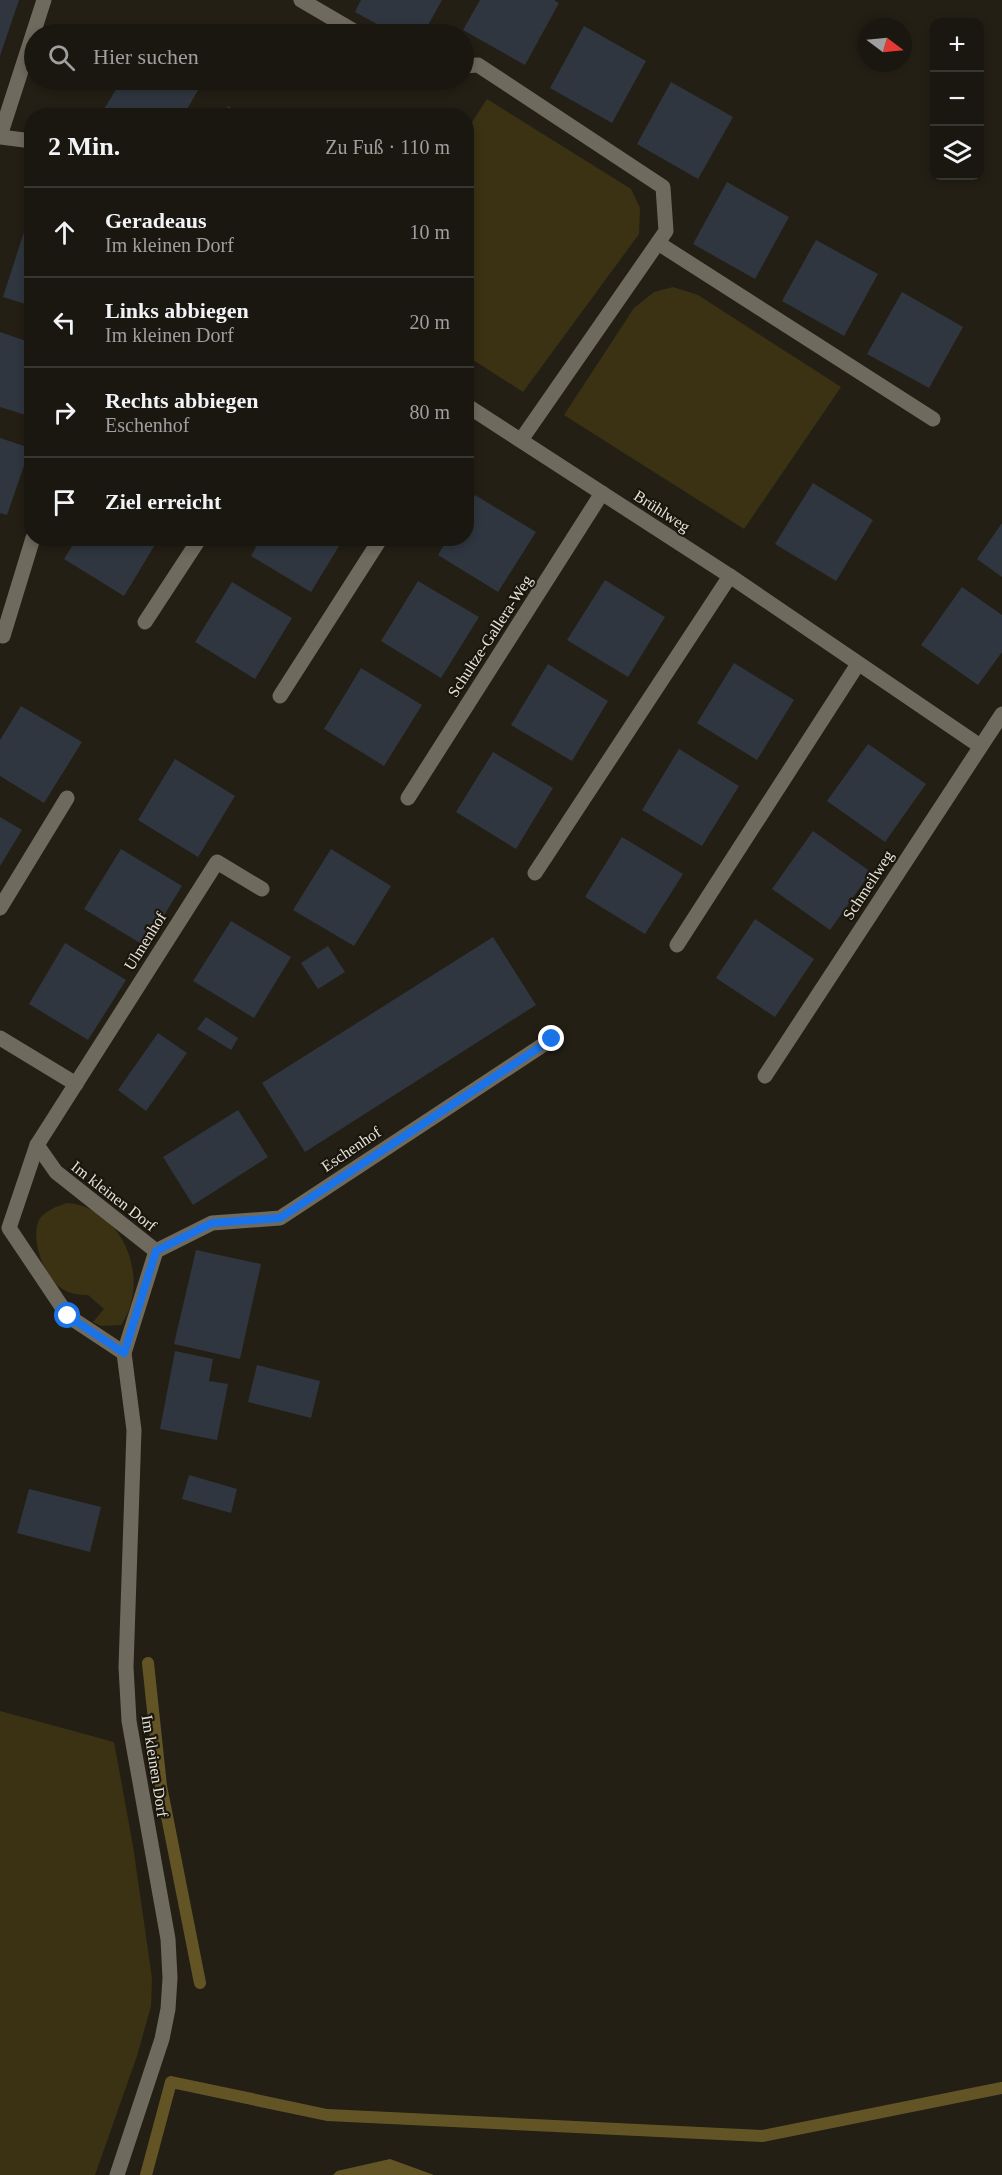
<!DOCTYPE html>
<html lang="de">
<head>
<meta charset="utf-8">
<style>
	body { margin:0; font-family:Georgia,serif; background:#27241e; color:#f1f3f6 }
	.controls { position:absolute; right:18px; top:18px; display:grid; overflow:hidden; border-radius:12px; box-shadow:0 3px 9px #0003 }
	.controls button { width:54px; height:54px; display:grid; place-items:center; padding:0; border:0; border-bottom:2px solid #383630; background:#1a1710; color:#f1f3f6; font:30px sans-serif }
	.compass { position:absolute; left:858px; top:18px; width:54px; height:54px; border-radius:50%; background:#1a1710; box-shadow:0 3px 9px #0003; rotate:106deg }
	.stop { position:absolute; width:18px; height:18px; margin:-14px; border:4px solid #1a73e8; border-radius:50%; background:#fff }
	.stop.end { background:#1a73e8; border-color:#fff; box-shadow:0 2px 6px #0008 }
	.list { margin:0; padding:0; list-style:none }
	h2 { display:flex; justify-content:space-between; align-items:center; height:78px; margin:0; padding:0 24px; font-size:26px }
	h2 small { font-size:20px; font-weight:400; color:#9f9f9f }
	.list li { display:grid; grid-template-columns:39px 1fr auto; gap:18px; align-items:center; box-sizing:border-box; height:90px; padding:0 24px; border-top:2px solid #383630 }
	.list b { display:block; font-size:22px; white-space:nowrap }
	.list p { margin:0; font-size:20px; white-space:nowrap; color:#9f9f9f }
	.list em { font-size:20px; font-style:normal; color:#9f9f9f }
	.icon { flex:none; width:33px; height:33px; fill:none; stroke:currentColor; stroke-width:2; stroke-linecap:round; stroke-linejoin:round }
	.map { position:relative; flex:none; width:1002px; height:2175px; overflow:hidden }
	.search { position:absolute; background:#1a1710; box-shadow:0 3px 9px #0003; left:24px; top:24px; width:450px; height:66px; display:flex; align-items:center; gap:15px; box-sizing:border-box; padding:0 21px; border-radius:33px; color:#9f9f9f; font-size:22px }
	.panel { position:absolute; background:#1a1710; box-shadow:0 3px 9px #0003; left:24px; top:108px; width:450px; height:438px; border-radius:24px }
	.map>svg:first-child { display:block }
	.green { fill:#3b3214 }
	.water { fill:#635426 }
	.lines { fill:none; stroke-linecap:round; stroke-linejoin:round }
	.stream { stroke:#635426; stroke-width:12 }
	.building { fill:#2f363f }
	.street { stroke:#6f6a5e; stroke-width:15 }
	.route { stroke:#1a73e8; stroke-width:8 }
	.labels { text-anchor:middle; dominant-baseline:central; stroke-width:4.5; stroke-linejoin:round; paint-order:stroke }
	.street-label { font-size:16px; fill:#e4e2db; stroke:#1a160c }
</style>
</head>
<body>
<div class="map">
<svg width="1002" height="2175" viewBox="0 0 1002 2175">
	<rect width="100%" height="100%" fill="#231f15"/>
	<!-- green -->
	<g class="green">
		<path d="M 487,99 L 631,189 L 640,208 L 639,234 L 523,392 L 467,356 L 467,130 Z"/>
		<path d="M 673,287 L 698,295 L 841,387 L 744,529 L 564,415 L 634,308 L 654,292 Z"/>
		<path d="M 67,1203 C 123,1207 152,1280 121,1325 L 101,1326 L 93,1322 L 104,1309 L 88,1295 C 78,1295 69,1294 61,1288 C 44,1277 30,1239 39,1220 C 44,1211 58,1206 67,1203 Z"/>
		<path d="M 0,1711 L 114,1742 L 133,1846 L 152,1978 L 151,2006 L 137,2056 L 95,2175 L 0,2175 Z"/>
	</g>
	<!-- water -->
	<path class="water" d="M 390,2159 L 434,2175 L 333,2175 L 337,2171 Z"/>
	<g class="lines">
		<!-- stream -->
		<g class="stream">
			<path d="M 148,1663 L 161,1786 L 200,1983"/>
			<path d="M 146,2175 L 171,2082 L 327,2115 L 762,2136 L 1002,2088"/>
		</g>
	</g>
	<!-- building -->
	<g class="building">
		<path d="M 0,0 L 19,0 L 0,56 Z"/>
		<path d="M 361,0 L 442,0 L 423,34 L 395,34 L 355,12 Z"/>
		<path d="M 480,0 L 554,0 L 559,3 L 525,65 L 463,30 Z"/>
		<path d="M 584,26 L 646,61 L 612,123 L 550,88 Z"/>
		<path d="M 122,80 L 192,80 L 201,85 L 183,116 L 115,116 L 104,109 Z"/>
		<path d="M 671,82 L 733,117 L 698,179 L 637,144 Z"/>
		<path d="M 228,106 L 244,116 L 223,116 Z"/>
		<path d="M 727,182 L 789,217 L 755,279 L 693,244 Z"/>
		<path d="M 25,229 L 32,231 L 32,306 L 3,297 Z"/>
		<path d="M 816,240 L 878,274 L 844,336 L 782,301 Z"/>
		<path d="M 902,292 L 963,327 L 929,388 L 867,354 Z"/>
		<path d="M 0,332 L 32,343 L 32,417 L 0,407 Z"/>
		<path d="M 0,438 L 30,448 L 7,515 L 0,513 Z"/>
		<path d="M 813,483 L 873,520 L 836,581 L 775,544 Z"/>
		<path d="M 475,495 L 536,532 L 498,592 L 438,555 L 448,538 L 466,538 L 466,509 Z"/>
		<path d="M 1002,523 L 1002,577 L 977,559 Z"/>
		<path d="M 77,538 L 159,538 L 124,596 L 64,559 Z"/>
		<path d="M 261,538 L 344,538 L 311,592 L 251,556 Z"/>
		<path d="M 605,580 L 665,617 L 628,677 L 567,640 Z"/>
		<path d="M 418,581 L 479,617 L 441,678 L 381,641 Z"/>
		<path d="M 232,582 L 292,618 L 255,679 L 195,642 Z"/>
		<path d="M 962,587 L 1002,615 L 1002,652 L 978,685 L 921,645 Z"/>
		<path d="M 734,663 L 794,700 L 757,760 L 697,723 Z"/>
		<path d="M 548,664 L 608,701 L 572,761 L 511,725 Z"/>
		<path d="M 361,668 L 422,705 L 384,766 L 324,729 Z"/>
		<path d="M 21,706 L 82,742 L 44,803 L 0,776 L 0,740 Z"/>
		<path d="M 868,744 L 926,784 L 885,842 L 827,801 Z"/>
		<path d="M 679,749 L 739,786 L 702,846 L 642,810 Z"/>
		<path d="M 493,752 L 553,788 L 516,849 L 456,812 Z"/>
		<path d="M 175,759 L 235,796 L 198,857 L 138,820 Z"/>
		<path d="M 0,817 L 22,830 L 0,866 Z"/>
		<path d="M 813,831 L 871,872 L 830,930 L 772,889 Z"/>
		<path d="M 622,837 L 683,874 L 645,934 L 585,897 Z"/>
		<path d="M 121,849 L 182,886 L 145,946 L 84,909 Z"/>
		<path d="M 331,849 L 391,886 L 354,946 L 293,910 Z"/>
		<path d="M 755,919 L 814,959 L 775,1017 L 716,978 Z"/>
		<path d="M 231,921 L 291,957 L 254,1018 L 193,981 Z"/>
		<path d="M 493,937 L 536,1005 L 305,1152 L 262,1083 Z"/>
		<path d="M 65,943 L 126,980 L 88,1040 L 29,1004 Z"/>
		<path d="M 328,946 L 345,972 L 318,989 L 301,963 Z"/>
		<path d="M 206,1017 L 238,1038 L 231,1050 L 197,1029 Z"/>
		<path d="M 158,1033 L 187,1053 L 146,1111 L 118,1090 Z"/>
		<path d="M 238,1110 L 268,1157 L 193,1205 L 163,1157 Z"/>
		<path d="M 196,1250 L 261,1264 L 240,1359 L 174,1344 Z"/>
		<path d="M 175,1351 L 213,1359 L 209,1381 L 228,1384 L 217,1440 L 160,1429 Z"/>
		<path d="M 257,1365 L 320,1381 L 311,1418 L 248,1402 Z"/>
		<path d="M 189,1475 L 237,1489 L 231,1513 L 182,1499 Z"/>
		<path d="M 29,1489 L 101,1507 L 90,1552 L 17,1533 Z"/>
	</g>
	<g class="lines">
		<!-- street -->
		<g class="street">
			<path d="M 301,0 L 359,34"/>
			<path d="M 464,66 L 478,65 L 663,187 L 666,231 L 521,440"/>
			<path d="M 0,136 L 44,0"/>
			<path d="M 0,137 L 32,141"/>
			<path d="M 658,243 L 933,419"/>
			<path d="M 466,405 L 730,576 L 980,746"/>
			<path d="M 145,622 L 200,538"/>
			<path d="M 3,636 L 33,538"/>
			<path d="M 280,696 L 381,538"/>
			<path d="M 408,798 L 602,493"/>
			<path d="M 535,873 L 730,576"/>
			<path d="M 0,908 L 67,798"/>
			<path d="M 677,945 L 858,664"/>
			<path d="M 0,1038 L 76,1084"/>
			<path d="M 765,1076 L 1002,714"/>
			<path d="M 37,1145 L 56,1172 L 156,1251"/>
			<path d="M 156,1251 L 212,1223 L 280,1218 L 552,1039"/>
			<path d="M 124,1353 L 68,1316 L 9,1228 L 37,1145 L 217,862 L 262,889"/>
			<path d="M 117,2175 L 162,2039 L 168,2009 L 170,1978 L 168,1939 L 129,1721 L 126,1667 L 134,1430 L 124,1353 L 156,1251"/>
		</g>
	</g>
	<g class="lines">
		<!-- route -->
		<path class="route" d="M 68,1316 L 124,1353 L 156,1251 L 212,1223 L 280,1218 L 552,1039"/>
	</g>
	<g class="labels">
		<!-- street labels -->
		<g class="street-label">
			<text transform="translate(662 511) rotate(33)">Brühlweg</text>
			<text transform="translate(490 636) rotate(-57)">Schultze-Gallera-Weg</text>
			<text transform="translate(868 885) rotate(-57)">Schmeilweg</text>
			<text transform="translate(145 941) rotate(-58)">Ulmenhof</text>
			<text transform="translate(351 1149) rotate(-34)">Eschenhof</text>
			<text transform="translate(114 1196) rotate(38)">Im kleinen Dorf</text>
			<text transform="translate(155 1766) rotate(81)">Im kleinen Dorf</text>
		</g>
	</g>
</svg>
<div class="controls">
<button>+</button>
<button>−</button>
<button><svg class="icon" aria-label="layers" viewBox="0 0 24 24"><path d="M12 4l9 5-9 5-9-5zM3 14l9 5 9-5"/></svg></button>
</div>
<svg class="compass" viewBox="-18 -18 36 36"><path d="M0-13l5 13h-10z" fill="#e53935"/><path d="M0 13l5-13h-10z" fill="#9f9f9f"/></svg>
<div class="stop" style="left:68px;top:1316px"></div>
<div class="stop end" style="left:552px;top:1039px"></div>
<div class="search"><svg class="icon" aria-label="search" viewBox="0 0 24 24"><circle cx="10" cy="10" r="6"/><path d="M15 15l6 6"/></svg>Hier suchen</div>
<section class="panel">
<h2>2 Min.<small>Zu Fuß · 110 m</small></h2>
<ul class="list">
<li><svg class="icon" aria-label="ahead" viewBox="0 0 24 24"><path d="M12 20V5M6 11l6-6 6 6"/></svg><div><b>Geradeaus</b><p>Im kleinen Dorf</p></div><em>10 m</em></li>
<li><svg class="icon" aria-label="left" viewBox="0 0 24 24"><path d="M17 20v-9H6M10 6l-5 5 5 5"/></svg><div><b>Links abbiegen</b><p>Im kleinen Dorf</p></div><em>20 m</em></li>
<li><svg class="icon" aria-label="right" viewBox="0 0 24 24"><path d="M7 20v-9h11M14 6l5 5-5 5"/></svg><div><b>Rechts abbiegen</b><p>Eschenhof</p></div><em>80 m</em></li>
<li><svg class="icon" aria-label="arrive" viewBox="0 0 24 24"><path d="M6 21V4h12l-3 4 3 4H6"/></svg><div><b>Ziel erreicht</b></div></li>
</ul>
</section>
</div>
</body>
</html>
